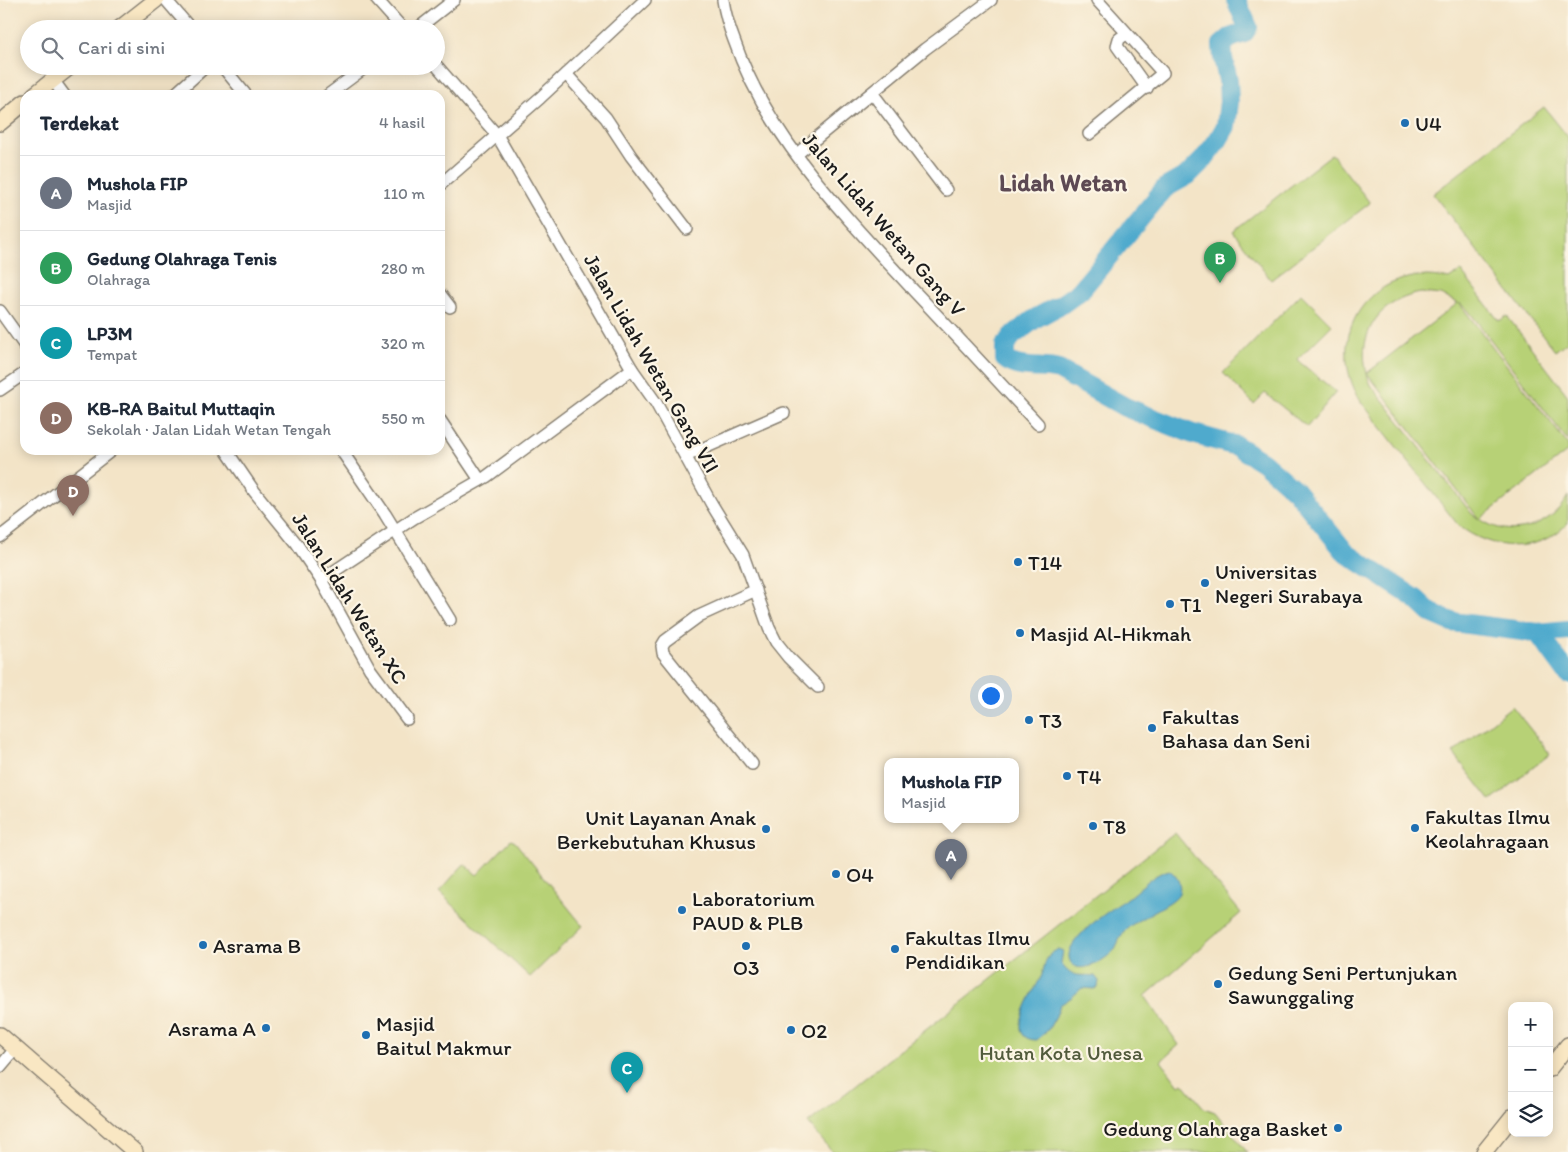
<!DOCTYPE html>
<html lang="id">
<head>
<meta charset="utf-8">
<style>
	body { margin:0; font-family:Itim,sans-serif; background:#f2f2f3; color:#1f2937 }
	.controls { position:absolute; right:15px; bottom:15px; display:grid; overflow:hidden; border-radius:10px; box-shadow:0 2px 12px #0003 }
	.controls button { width:45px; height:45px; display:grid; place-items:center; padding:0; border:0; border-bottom:1px solid #e0e1e3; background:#fff; color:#1f2937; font:25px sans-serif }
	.you { position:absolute; left:990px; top:695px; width:18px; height:18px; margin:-12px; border:4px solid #fff; border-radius:50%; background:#1a73e8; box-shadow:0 0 0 8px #1a73e833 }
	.badge { display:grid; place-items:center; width:32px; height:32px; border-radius:50%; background:#111827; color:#fff; font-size:16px; font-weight:700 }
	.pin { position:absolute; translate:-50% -41px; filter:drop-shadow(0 1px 2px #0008) }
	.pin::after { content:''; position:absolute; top:26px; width:18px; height:15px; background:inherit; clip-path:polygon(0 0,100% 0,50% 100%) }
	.popup { position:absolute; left:884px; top:758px; width:135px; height:65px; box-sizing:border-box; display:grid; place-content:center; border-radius:10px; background:#fff; filter:drop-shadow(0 1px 4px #0005); font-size:16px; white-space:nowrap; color:#747a83 }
	.popup b { font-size:19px; color:#1f2937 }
	.popup::after { content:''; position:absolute; left:50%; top:100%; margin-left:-10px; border:10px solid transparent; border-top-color:#fff }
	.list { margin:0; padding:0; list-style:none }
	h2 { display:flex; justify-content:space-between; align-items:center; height:65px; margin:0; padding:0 20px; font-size:21px }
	h2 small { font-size:16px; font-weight:400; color:#747a83 }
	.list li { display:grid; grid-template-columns:32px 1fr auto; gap:15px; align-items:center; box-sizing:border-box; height:75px; padding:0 20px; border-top:1px solid #e0e1e3 }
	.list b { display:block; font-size:19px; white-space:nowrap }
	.list p { margin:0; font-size:16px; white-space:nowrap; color:#747a83 }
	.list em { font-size:16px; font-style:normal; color:#747a83 }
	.icon { flex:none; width:28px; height:28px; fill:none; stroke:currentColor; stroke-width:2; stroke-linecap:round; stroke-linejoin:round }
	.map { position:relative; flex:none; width:1568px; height:1152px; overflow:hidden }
	.search { position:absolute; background:#fff; box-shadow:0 2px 12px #0003; left:20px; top:20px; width:425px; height:55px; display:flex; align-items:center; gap:12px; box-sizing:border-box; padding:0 18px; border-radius:28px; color:#747a83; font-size:19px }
	.panel { position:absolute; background:#fff; box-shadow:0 2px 12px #0003; left:20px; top:90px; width:425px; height:365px; border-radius:15px }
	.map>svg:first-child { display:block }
	.green { fill:#b7d176; stroke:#6a7649; fill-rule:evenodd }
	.water { fill:#4faacd; stroke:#366374 }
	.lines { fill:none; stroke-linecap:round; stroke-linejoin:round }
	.river { stroke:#4faacd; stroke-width:20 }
	.street-casing { stroke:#888072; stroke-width:14 }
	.secondary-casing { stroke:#888072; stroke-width:18 }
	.street { stroke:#fff; stroke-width:11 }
	.secondary { stroke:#f9e7c3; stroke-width:15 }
	.poi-dot { fill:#1f6fb2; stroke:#fcf5e5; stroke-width:2 }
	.labels { text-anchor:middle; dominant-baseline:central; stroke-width:4.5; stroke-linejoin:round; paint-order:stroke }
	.poi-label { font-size:21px; fill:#1c1c1c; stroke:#fcf5e5; text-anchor:start }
	.street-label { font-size:21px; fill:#1c1c1c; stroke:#fcf5e5 }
	.park-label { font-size:21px; fill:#525b3c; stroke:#fcf5e5 }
	.quarter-label { font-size:24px; font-weight:bold; fill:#5d4953; stroke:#fcf5e5 }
</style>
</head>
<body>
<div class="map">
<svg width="1568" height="1152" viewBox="0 0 1568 1152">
	<rect width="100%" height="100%" fill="#fcf5e5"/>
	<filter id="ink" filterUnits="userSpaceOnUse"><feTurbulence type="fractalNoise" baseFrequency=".02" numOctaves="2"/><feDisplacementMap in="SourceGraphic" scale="10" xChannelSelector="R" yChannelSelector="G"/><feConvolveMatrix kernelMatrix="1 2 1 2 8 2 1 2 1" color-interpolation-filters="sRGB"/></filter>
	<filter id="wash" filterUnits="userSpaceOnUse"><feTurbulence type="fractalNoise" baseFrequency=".0096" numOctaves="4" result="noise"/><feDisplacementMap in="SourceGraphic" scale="20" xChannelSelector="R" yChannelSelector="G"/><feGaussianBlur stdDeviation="1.12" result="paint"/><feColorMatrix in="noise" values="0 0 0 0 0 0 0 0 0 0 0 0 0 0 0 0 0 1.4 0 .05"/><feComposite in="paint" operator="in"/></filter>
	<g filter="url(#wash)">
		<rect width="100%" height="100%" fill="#f3e4c7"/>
		<!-- green -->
		<g class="green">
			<path d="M 1544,107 L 1568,137 L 1568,341 L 1555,351 L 1433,194 Z"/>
			<path d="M 1332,154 L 1370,203 L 1271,280 L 1233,231 Z"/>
			<path d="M 1461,271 L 1499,321 L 1507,316 L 1568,396 L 1568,441 L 1468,310 L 1459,303 L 1568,445 L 1568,451 L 1480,519 C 1510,541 1551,527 1568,496 L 1568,523 C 1538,555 1490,551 1458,525 L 1362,403 C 1319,337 1372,260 1449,279 ZM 1421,293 L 1441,295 L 1458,303 L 1367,373 L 1479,519 L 1472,514 L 1371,385 C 1352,341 1375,301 1421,293 Z"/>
			<path d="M 1301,294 L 1332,325 L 1297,360 L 1336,392 L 1307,427 L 1265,393 L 1254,404 L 1223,373 Z"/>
			<path d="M 1512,706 L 1550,754 L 1491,801 L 1453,753 Z"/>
			<path d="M 1175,833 L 1241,913 L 1145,996 L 1179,1045 L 1161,1061 L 1179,1085 L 1183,1083 L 1204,1108 L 1215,1112 L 1247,1152 L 832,1152 L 808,1123 Z"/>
			<path d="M 511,840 L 515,842 L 583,926 L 530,977 L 439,892 L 464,864 L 477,875 Z"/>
		</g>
		<!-- water -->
		<g class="water">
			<path d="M 1169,870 C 1176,874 1182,884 1179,893 C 1175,904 1135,918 1124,932 C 1120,937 1118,943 1115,949 C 1109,958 1083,974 1073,965 C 1053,946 1113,908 1125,900 C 1139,890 1152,874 1169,870 Z"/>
			<path d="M 1058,949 L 1063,951 L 1061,963 C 1071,979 1079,974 1095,976 L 1099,981 L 1098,987 L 1094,989 L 1082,988 L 1072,997 L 1060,1005 L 1056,1016 L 1048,1030 L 1037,1040 C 1002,1040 1034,991 1041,977 C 1044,971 1044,961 1049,956 C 1051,953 1055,951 1058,949 Z"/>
		</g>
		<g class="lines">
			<!-- river -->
			<g class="river">
				<path d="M 1236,0 L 1248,27 L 1244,33 L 1230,38 L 1222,45 L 1223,58 L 1228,80 L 1229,102 L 1226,126 L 1218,140 L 1203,160 L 1188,175 L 1165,188 L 1080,291 L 1062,304 L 1036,318 L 1012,336 L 1005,346 L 1005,359 C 1019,371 1042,365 1059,370 L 1125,407 L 1193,434 L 1237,446 L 1263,462 L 1295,490 L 1346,553 L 1416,599 L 1431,613 L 1452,622 L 1538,633 L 1568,674"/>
				<path d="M 1538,633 L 1568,630"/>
			</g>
		</g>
	</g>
	<g filter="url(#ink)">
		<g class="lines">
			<defs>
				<g id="street">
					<path d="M 166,0 L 191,29"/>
					<path d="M 377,0 L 403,29"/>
					<path d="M 723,0 C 725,14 729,27 734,40 C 767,137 846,217 914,291 C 956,335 997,380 1038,424"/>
					<path d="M 417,29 L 454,0"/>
					<path d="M 1126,34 L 1119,39 L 1117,46 L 1147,88"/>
					<path d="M 436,65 L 497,135 L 632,369 L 656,403 L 711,503 L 743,555 L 769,628 L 776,642 L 788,657 L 818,687"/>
					<path d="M 222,66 L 246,95"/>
					<path d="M 566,74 L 606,118 L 631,156 L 687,229"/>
					<path d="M 53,80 L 64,95"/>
					<path d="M 873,94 L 946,190"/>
					<path d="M 174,95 L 206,66"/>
					<path d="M 328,95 L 367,66"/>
					<path d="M 1089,134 L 1163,73 L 1097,0"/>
					<path d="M 797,154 L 925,49 L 991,0"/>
					<path d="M 440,185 L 540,98 L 645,0"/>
					<path d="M 440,294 L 450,307"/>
					<path d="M 0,311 L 25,346"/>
					<path d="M 0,390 L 25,373"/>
					<path d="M 440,420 L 480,480"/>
					<path d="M 226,450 L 254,491 L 296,543 L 321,580 L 370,669 L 407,719"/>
					<path d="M 341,450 L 385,514 L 450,620"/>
					<path d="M 686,456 L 784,413"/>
					<path d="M 0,537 L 112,450"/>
					<path d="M 321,580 L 414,518 L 486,477 L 632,369"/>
					<path d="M 752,764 L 663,653 L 662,646 L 665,641 L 699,616 L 756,590"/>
					<path d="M 0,1067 L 16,1048"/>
				</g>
				<g id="secondary">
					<path d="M 119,29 L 156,0"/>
					<path d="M 34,95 L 71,66"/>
					<path d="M 0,123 L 25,102"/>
					<path d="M 0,1035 L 135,1152"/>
					<path d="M 1549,1069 L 1568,1045"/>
					<path d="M 1484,1152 L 1512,1117"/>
				</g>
			</defs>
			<!-- street casing -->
			<use href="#street" class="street-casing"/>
			<!-- secondary casing -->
			<use href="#secondary" class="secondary-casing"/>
			<!-- street -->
			<use href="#street" class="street"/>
			<!-- secondary -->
			<use href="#secondary" class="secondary"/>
		</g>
	</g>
	<!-- markers -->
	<g class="poi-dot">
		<circle cx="1405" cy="123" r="5"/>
		<circle cx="1018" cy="562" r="5"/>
		<circle cx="1205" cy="583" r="5"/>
		<circle cx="1170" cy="604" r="5"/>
		<circle cx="1020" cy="633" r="5"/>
		<circle cx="1029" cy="720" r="5"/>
		<circle cx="1152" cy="728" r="5"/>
		<circle cx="1067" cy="776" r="5"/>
		<circle cx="1093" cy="826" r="5"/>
		<circle cx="1415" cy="828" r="5"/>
		<circle cx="766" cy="829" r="5"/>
		<circle cx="836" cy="874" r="5"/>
		<circle cx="682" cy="910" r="5"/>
		<circle cx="203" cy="945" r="5"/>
		<circle cx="746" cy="946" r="5"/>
		<circle cx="895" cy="949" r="5"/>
		<circle cx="1218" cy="984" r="5"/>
		<circle cx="266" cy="1028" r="5"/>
		<circle cx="791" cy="1030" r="5"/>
		<circle cx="366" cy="1035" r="5"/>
		<circle cx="1338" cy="1128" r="5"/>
	</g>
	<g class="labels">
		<!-- poi labels -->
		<g class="poi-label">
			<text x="1415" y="123">U4</text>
			<text x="1028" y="562">T14</text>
			<text x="1215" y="571">Universitas<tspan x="1215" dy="24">Negeri Surabaya</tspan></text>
			<text x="1180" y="604">T1</text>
			<text x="1030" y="633">Masjid Al-Hikmah</text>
			<text x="1162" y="716">Fakultas<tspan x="1162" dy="24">Bahasa dan Seni</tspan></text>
			<text x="1039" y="720">T3</text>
			<text x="1077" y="776">T4</text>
			<text x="1425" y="816">Fakultas Ilmu<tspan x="1425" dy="24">Keolahragaan</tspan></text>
			<text x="756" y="817" text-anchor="end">Unit Layanan Anak<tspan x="756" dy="24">Berkebutuhan Khusus</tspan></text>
			<text x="1103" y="826">T8</text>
			<text x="846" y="874">O4</text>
			<text x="692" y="898">Laboratorium<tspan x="692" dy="24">PAUD &amp; PLB</tspan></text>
			<text x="905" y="937">Fakultas Ilmu<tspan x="905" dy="24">Pendidikan</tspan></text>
			<text x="213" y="945">Asrama B</text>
			<text x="746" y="967" text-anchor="middle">O3</text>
			<text x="1228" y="972">Gedung Seni Pertunjukan<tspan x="1228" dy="24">Sawunggaling</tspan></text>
			<text x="376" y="1023">Masjid<tspan x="376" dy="24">Baitul Makmur</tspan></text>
			<text x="256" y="1028" text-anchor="end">Asrama A</text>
			<text x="801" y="1030">O2</text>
			<text x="1328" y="1128" text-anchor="end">Gedung Olahraga Basket</text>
		</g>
		<!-- street labels -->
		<g class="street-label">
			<text transform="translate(884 224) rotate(49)">Jalan Lidah Wetan Gang V</text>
			<text transform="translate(652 363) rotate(60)">Jalan Lidah Wetan Gang VII</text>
			<text transform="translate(350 598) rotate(58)">Jalan Lidah Wetan XC</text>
		</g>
		<!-- park labels -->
		<g class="park-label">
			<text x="1061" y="1052">Hutan Kota Unesa</text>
		</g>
		<!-- quarter labels -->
		<g class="quarter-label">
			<text x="1063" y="182">Lidah Wetan</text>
		</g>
	</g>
</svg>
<div class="controls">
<button>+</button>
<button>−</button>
<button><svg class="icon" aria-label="layers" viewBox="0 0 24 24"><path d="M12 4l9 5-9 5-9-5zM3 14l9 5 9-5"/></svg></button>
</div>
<div class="you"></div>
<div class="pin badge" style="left:951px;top:880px;background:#6b7280">A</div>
<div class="popup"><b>Mushola FIP</b>Masjid</div>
<div class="pin badge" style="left:1220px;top:283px;background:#2e9e5b">B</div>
<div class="pin badge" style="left:627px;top:1093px;background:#0f9aa8">C</div>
<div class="pin badge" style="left:73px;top:516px;background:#8d6e63">D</div>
<div class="search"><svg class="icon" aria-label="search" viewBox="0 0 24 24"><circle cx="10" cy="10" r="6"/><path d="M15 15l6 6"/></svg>Cari di sini</div>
<section class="panel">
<h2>Terdekat<small>4 hasil</small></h2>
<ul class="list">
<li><span class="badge" style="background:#6b7280">A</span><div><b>Mushola FIP</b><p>Masjid</p></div><em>110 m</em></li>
<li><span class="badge" style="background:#2e9e5b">B</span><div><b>Gedung Olahraga Tenis</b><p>Olahraga</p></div><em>280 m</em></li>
<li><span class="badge" style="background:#0f9aa8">C</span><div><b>LP3M</b><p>Tempat</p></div><em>320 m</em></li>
<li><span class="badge" style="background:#8d6e63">D</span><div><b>KB-RA Baitul Muttaqin</b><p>Sekolah · Jalan Lidah Wetan Tengah</p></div><em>550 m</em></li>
</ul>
</section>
</div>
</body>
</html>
